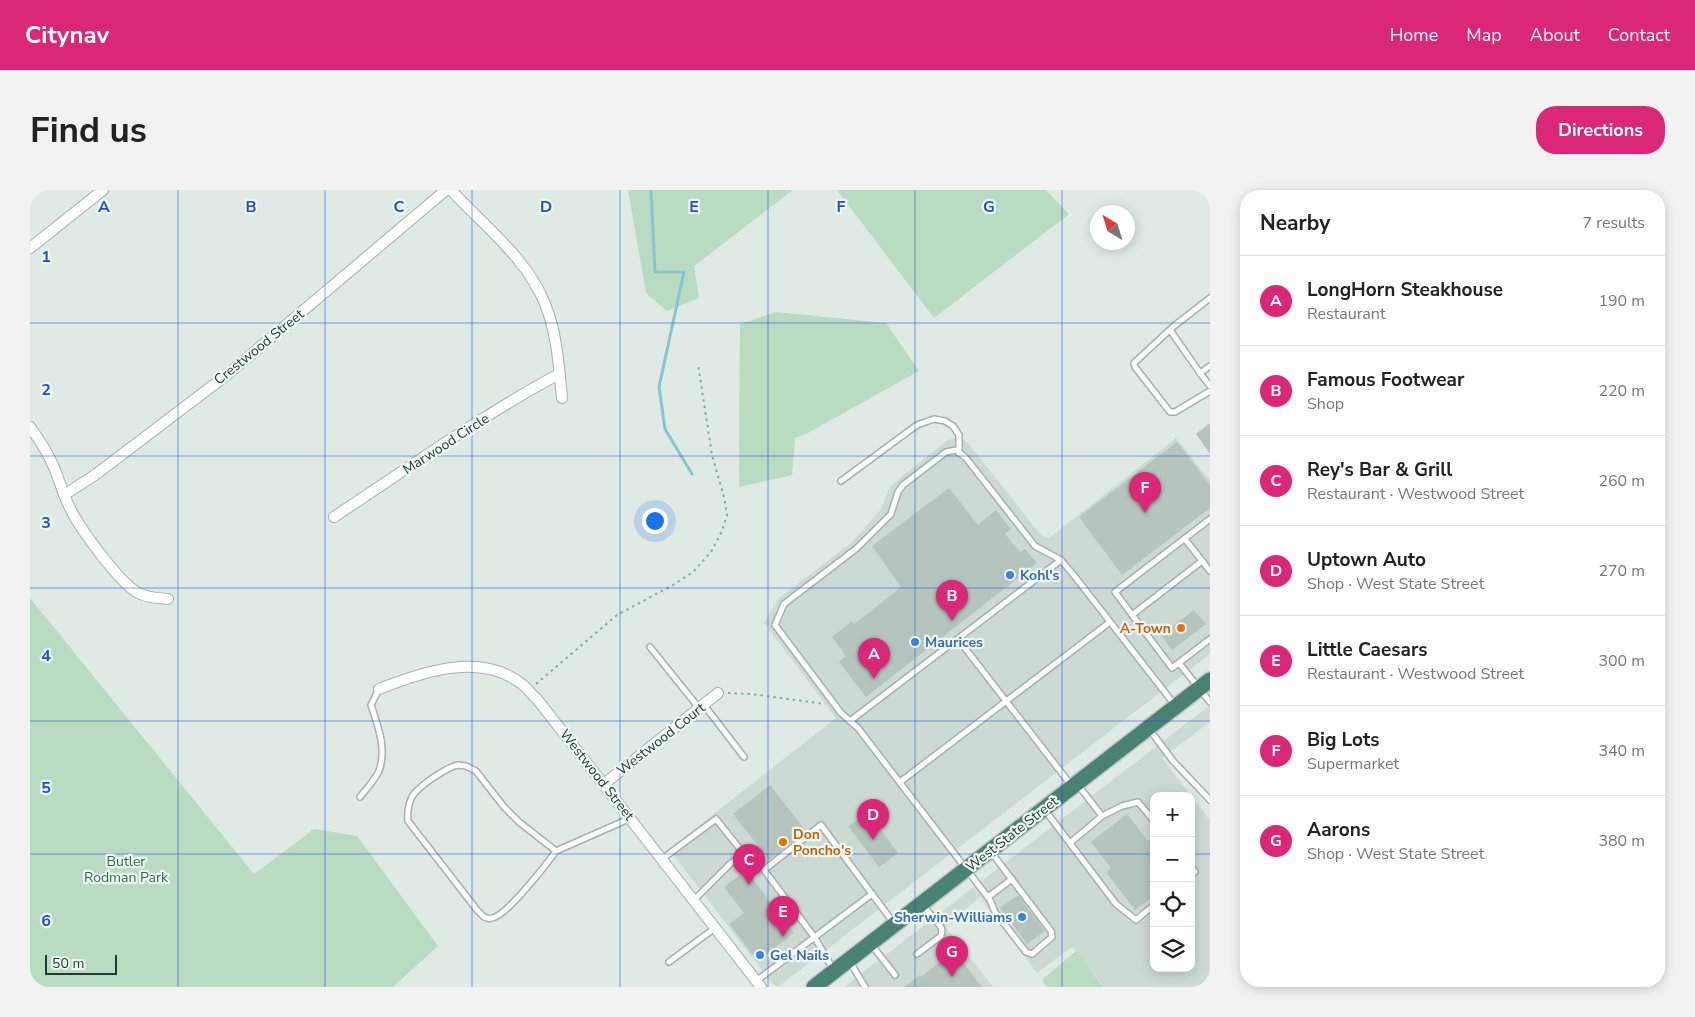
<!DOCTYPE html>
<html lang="en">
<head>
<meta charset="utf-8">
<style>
	body { margin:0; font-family:"Nunito Sans",sans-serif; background:#f2f2f2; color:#222 }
	.controls { position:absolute; right:15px; bottom:15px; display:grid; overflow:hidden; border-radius:10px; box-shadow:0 2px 12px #0003 }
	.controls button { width:45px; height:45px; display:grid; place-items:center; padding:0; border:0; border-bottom:1px solid #e0e0e0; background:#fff; color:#222; font:25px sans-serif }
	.compass { position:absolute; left:1060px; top:15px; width:45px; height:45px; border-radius:50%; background:#fff; box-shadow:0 2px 12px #0003; rotate:322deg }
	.scale { position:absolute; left:15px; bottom:12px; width:72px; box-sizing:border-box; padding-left:5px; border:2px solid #213a32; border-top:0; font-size:14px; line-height:18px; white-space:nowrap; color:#213a32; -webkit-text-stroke:4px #eff7f3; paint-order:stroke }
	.you { position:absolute; left:624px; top:330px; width:18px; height:18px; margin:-12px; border:4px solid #fff; border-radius:50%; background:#1a73e8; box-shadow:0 0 0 8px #1a73e833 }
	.badge { display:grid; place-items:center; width:32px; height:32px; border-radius:50%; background:#db2777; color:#fff; font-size:16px; font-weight:700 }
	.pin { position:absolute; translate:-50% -41px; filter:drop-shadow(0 1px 2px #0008) }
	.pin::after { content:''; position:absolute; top:26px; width:18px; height:15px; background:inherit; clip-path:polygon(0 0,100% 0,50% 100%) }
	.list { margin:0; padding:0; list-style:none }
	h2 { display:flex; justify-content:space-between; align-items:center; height:65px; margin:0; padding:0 20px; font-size:21px }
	h2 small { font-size:16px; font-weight:400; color:#767676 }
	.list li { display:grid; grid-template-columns:32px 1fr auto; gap:15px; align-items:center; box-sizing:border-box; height:90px; padding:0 20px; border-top:1px solid #e0e0e0 }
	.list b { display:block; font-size:19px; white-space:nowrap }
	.list p { margin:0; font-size:16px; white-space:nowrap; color:#767676 }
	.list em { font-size:16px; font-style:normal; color:#767676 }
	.icon { flex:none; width:28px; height:28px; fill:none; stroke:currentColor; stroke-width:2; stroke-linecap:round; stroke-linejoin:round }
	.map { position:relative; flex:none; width:1180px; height:797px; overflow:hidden; border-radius:20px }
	header { display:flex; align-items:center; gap:30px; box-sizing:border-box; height:70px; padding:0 25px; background:#db2777; color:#fff }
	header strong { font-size:24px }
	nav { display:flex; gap:28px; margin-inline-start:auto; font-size:18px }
	.intro { display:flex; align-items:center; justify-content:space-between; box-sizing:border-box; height:120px; padding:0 30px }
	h1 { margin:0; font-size:35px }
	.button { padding:12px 22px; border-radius:20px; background:#db2777; color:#fff; font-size:18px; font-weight:700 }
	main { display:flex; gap:30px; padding:0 30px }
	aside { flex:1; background:#fff; border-radius:20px; box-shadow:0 2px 12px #0003 }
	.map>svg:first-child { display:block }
	.built { fill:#cddad4; fill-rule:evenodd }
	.green { fill:#b8dbc1 }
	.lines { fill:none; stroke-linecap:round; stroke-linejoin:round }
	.stream { stroke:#88c5ce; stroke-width:3 }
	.building { fill:#b5c5be }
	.service-casing { stroke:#a2b2ac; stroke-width:8 }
	.minor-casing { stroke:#a2b2ac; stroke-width:12 }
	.tertiary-casing { stroke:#a2b2ac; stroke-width:15 }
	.trunk-casing { stroke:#bcc4c2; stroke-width:18 }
	.path { stroke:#80ad9e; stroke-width:2; stroke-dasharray:2.5 4; stroke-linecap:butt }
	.service { stroke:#fff; stroke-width:5 }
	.minor { stroke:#fff; stroke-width:10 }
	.tertiary { stroke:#fff; stroke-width:12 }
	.trunk { stroke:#498274; stroke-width:15 }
	.grid { fill:none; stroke:#1d4ed8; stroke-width:1; stroke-opacity:0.55 }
	.shop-dot { fill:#3f7fe0; stroke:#eff7f3; stroke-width:2 }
	.food-dot { fill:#e8710a; stroke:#eff7f3; stroke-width:2 }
	.labels { text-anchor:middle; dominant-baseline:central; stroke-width:4.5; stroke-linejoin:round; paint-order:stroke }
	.street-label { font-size:14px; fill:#213a32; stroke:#eff7f3 }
	.shop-label { font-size:14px; font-weight:bold; fill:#366cbe; stroke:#eff7f3; text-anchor:start }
	.food-label { font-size:14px; font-weight:bold; fill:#c56008; stroke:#eff7f3; text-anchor:end }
	.park-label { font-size:14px; fill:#2c6f45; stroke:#eff7f3 }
	.grid-label { font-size:16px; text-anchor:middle; font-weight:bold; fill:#1d4ed8; stroke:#eff7f3; stroke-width:4.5; stroke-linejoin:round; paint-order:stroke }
</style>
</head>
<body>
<header>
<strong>Citynav</strong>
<nav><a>Home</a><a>Map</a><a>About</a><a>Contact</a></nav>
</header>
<div class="intro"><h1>Find us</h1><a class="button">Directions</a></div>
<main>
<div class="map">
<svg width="1180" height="797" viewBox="0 0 1180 797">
	<rect width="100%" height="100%" fill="#dfeae5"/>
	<!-- built -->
	<g class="built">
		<path d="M 929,247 L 938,253 L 1011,345 L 1019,348 L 1146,248 L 1180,290 L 1180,464 L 748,797 L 741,792 L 639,659 L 806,528 L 734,433 L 748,409 L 821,353 L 851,319 L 860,296 L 918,250 Z"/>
		<path d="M 1180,515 L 1180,532 L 1132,568 L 1180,630 L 1180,797 L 1074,797 L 1042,757 L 1007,783 L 950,707 L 915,736 L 963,797 L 814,797 ZM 1124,606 L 1161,606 L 1161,778 L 1124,778 Z"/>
	</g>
	<!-- green -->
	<g class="green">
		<path d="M 598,0 L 763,0 L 664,76 L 669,108 L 637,121 L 616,103 Z"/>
		<path d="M 807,0 L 1016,0 L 1039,24 L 904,128 Z"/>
		<path d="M 746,122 L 856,133 L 889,181 L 776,244 L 765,248 L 762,285 L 709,297 L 710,134 Z"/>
		<path d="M 0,408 L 224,684 L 284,639 L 327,646 L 408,756 L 363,797 L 0,797 Z"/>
		<path d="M 1046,761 L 1073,797 L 1017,797 L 1012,790 Z"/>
	</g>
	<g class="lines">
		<!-- stream -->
		<path class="stream" d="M 621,0 L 625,82 L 654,82 L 629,197 L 635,239 L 662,284"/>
	</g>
	<!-- building -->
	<g class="building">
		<path d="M 1180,233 L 1180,264 L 1166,244 Z"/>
		<path d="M 1147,252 L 1180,295 L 1180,318 L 1092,385 L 1049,327 Z"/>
		<path d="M 919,298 L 948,335 L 966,320 L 981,339 L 975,344 L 990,362 L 995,359 L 1007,373 L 836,507 L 809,472 L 816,466 L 802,447 L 822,431 L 824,434 L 871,397 L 842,356 Z"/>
		<path d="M 1164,420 L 1176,434 L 1142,460 L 1131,445 Z"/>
		<path d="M 740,595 L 776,641 L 739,670 L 703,624 Z"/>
		<path d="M 838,623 L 868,663 L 849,677 L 818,636 Z"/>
		<path d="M 1097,624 L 1118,651 L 1124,646 L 1124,706 L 1105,720 L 1076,682 L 1081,678 L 1061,652 Z"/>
		<path d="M 716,680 L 764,743 L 728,771 L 699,734 L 714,723 L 694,697 Z"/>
		<path d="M 988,705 L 1015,741 L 997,754 L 970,718 Z"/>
		<path d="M 924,761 L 952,797 L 874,797 L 890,785 L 891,787 Z"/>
	</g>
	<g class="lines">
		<defs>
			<g id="service">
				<path d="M 1180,108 L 1144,136 L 1104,173 L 1105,177 L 1140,222 L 1145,222 L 1180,201"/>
				<path d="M 1140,140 L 1170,183"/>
				<path d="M 1180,176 L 1170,183 L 1180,196"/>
				<path d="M 811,291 L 887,235 L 904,229 L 915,231 L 923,236 L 929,245 L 929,263"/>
				<path d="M 1180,329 L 1085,402 L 1142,478 L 1180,449"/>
				<path d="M 1155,349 L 1180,381"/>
				<path d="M 1102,425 L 1172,371"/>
				<path d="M 928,449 L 1041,595"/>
				<path d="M 620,457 L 669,518"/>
				<path d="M 1149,473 L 1180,512"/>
				<path d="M 674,515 L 714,567"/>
				<path d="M 820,531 L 1031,370"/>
				<path d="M 1120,540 L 1143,571 L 1180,610"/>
				<path d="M 428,575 L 436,576 L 446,581 L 474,617 L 489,632 L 526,661 C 516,675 479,722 465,727 C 461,729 458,729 454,727 L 447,720 L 378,631 C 377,622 378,615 382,607 C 387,597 417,577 428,575 Z"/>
				<path d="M 870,592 L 1080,432"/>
				<path d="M 1048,595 L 1072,626 L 1092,616 L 1108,612 L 1124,631"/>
				<path d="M 330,607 C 336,599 345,590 349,581 C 357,559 348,536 341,515 L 349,499"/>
				<path d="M 1014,619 L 1086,714 L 1106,730 L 1124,715"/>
				<path d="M 1040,653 L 1072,626"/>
				<path d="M 526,661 L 601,628"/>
				<path d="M 961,662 L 1021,741 L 1022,747 L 1002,764 L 996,762 L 965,722 L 960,710 L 828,538 L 811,523 L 745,435 L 754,414 L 827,358 L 861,324 L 868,302 L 873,295 L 916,262 L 926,260 L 936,268 L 1005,356 L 1031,370 L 1046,388 L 1144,514"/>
				<path d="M 632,669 L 686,629 L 714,664 L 700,674 L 664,710"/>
				<path d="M 1161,676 L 1165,682 L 1161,685"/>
				<path d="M 958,707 L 982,689"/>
				<path d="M 841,754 L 865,785"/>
				<path d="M 887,764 L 911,746 L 912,741 L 911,737 L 892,714"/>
				<path d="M 639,772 L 685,738"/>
				<path d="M 820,772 L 835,797"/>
				<path d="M 804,781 L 785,748 L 734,680 L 791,635 L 842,704"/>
				<path d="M 726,791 L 842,704 L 863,732"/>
			</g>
			<g id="minor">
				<path d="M 421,0 C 454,36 497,68 515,114 C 527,143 529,177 532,208"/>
				<path d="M 0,58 L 73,0"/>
				<path d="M 0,237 C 8,248 16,260 22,273 C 29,288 33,305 41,320 C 51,340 89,392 108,403 C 118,408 127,408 138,409"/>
				<path d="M 34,305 L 65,285 L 198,184 L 416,0"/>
				<path d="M 304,327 C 378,278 451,226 529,184"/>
				<path d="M 349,499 C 392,482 452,461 493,495 C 498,499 502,505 507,509 L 731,797"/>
				<path d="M 574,594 L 688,503"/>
			</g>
			<path id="tertiary" d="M 1179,0 L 1180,1"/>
			<path id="trunk" d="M 784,797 L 1180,490"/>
		</defs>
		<!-- service casing -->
		<use href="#service" class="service-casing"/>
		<!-- minor casing -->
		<use href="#minor" class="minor-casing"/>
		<!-- tertiary casing -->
		<use href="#tertiary" class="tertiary-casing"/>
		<!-- trunk casing -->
		<use href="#trunk" class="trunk-casing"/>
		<!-- path -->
		<g class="path">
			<path d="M 506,494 L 587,425 L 643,395 L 663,382 L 681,362 L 692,341 L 697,325 L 694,307 L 682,265 L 668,174"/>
			<path d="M 698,503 L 721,504 L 795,514"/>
			<path d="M 720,669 L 728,675"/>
		</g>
		<!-- service -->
		<use href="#service" class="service"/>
		<!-- minor -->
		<use href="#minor" class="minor"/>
		<!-- tertiary -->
		<use href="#tertiary" class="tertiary"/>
		<!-- trunk -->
		<use href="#trunk" class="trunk"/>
	</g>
	<!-- grid -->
	<path class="grid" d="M 148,0 L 148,797M 295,0 L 295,797M 442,0 L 442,797M 590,0 L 590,797M 738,0 L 738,797M 885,0 L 885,797M 1032,0 L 1032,797M 0,133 L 1180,133M 0,266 L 1180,266M 0,398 L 1180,398M 0,531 L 1180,531M 0,664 L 1124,664M 1161,664 L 1180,664"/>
	<!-- markers -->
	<g class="shop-dot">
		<circle cx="980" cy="385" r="5"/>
		<circle cx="885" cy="452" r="5"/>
		<circle cx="992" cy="727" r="5"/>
		<circle cx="730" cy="765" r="5"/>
	</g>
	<g class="food-dot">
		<circle cx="1151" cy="438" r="5"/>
		<circle cx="753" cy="652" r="5"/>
	</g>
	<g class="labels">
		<!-- street labels -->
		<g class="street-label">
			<text transform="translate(229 157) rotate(-39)">Crestwood Street</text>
			<text transform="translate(416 254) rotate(-33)">Marwood Circle</text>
			<text transform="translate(631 549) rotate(-38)">Westwood Court</text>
			<text transform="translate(567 585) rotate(52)">Westwood Street</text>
			<text transform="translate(982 644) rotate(-38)">West State Street</text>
		</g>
		<!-- shop labels -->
		<g class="shop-label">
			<text x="990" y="385">Kohl's</text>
			<text x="895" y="452">Maurices</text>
			<text x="982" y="727" text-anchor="end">Sherwin-Williams</text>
			<text x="740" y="765">Gel Nails</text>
		</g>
		<!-- food labels -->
		<g class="food-label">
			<text x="1141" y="438">A-Town</text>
			<text x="763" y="644" text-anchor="start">Don<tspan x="763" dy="16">Poncho's</tspan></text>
		</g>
		<!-- park labels -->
		<g class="park-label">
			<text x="96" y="671">Butler<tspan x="96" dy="16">Rodman Park</tspan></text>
		</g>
	</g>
	<g class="grid-label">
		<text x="74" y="22">A</text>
		<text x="221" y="22">B</text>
		<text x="369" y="22">C</text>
		<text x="516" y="22">D</text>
		<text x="664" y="22">E</text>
		<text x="811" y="22">F</text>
		<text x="959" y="22">G</text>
		<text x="16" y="72">1</text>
		<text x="16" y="205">2</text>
		<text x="16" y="338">3</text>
		<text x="16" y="471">4</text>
		<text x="16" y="603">5</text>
		<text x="16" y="736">6</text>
	</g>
</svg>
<div class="controls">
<button>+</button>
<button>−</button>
<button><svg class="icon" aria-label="locate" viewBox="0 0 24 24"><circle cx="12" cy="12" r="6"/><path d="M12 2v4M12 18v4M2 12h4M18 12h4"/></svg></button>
<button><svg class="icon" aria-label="layers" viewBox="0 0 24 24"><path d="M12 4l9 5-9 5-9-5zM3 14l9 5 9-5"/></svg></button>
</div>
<svg class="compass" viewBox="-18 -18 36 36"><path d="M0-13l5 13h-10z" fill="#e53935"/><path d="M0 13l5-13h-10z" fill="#767676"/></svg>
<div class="scale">50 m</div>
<div class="you"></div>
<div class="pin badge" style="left:844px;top:489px">A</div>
<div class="pin badge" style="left:922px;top:431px">B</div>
<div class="pin badge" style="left:719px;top:695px">C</div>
<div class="pin badge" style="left:843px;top:650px">D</div>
<div class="pin badge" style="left:753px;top:747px">E</div>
<div class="pin badge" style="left:1115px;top:323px">F</div>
<div class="pin badge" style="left:922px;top:787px">G</div>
</div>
<aside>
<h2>Nearby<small>7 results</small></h2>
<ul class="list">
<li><span class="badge">A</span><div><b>LongHorn Steakhouse</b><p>Restaurant</p></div><em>190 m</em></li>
<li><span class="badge">B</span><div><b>Famous Footwear</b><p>Shop</p></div><em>220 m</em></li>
<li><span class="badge">C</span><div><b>Rey's Bar &amp; Grill</b><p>Restaurant · Westwood Street</p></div><em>260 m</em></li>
<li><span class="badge">D</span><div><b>Uptown Auto</b><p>Shop · West State Street</p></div><em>270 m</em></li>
<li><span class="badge">E</span><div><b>Little Caesars</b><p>Restaurant · Westwood Street</p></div><em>300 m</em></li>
<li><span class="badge">F</span><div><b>Big Lots</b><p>Supermarket</p></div><em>340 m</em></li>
<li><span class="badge">G</span><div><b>Aarons</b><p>Shop · West State Street</p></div><em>380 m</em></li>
</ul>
</aside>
</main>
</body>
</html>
